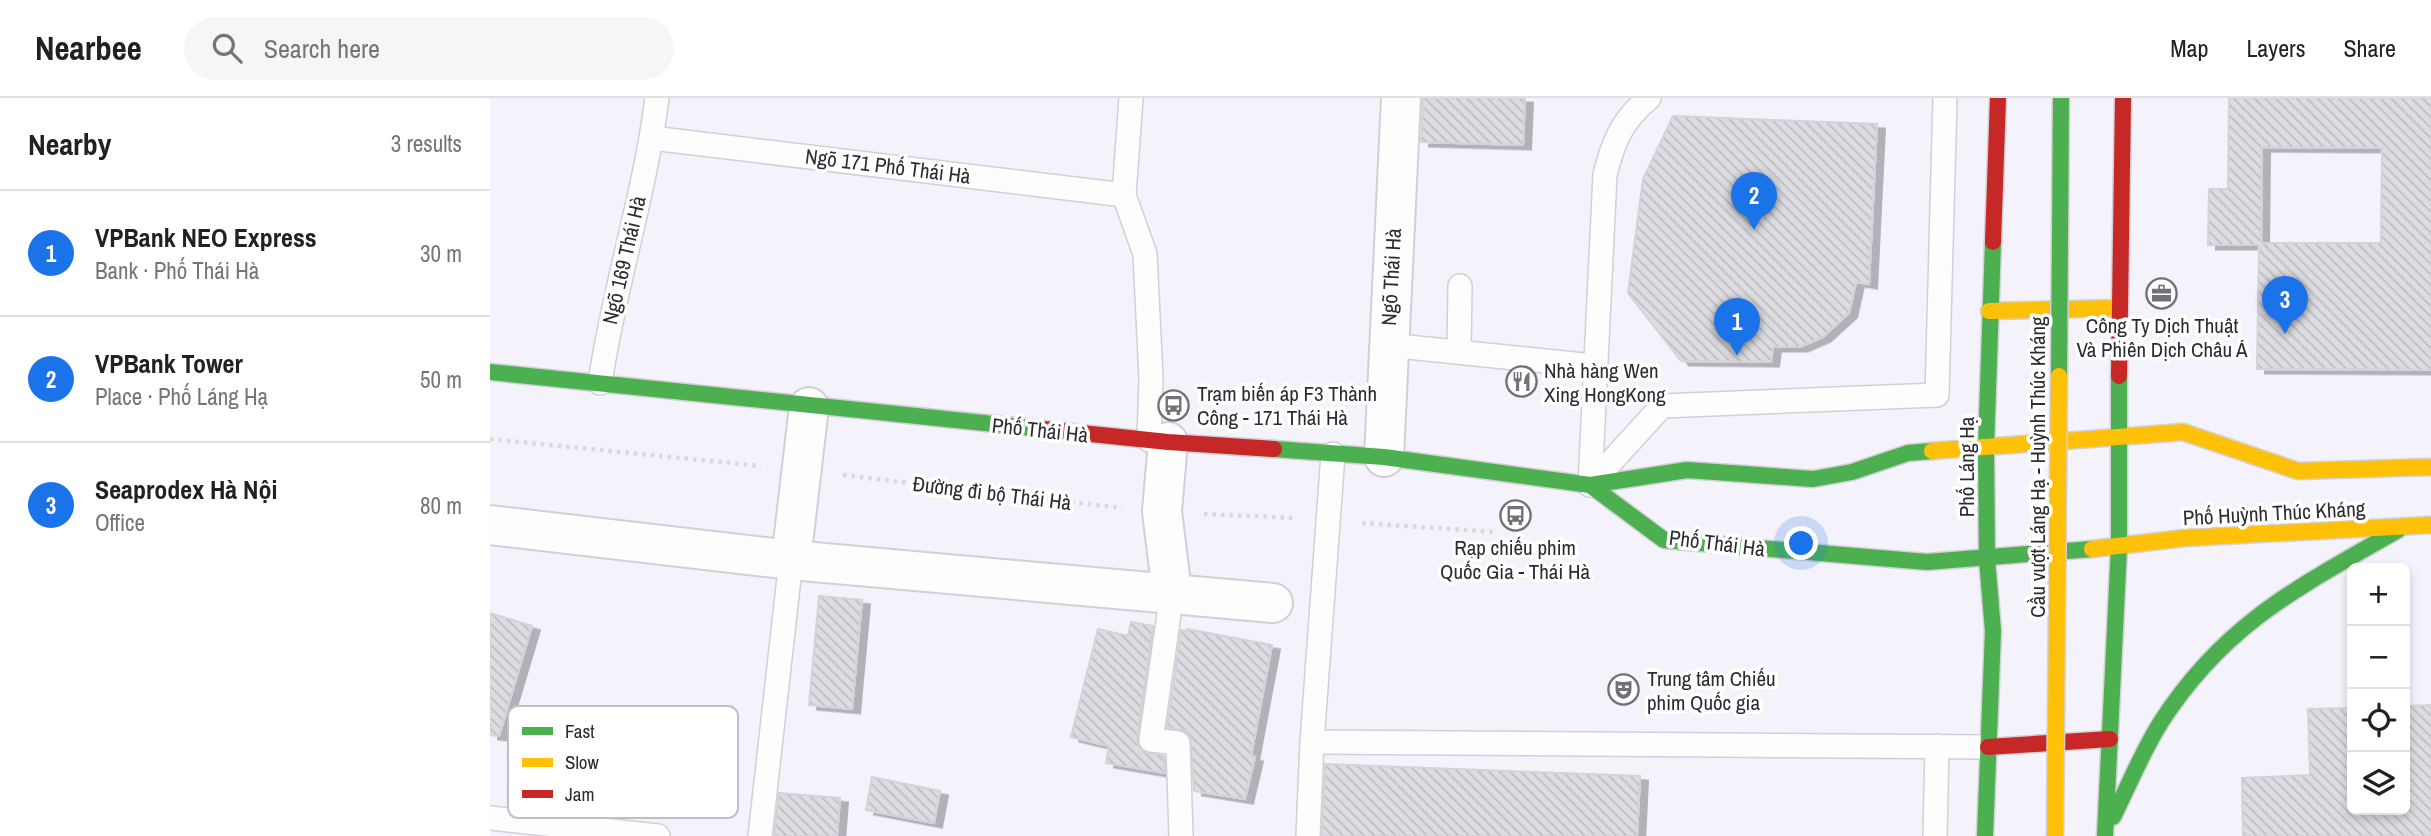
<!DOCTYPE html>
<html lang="en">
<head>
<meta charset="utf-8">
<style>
	body { margin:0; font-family:"Archivo Narrow",sans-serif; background:#f6f6f6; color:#202124 }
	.controls { position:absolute; right:21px; bottom:21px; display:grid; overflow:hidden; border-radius:10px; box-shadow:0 4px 10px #0003 }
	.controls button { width:63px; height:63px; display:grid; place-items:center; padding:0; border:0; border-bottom:2px solid #e0e0e0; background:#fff; color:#202124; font:35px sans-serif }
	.you { position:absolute; left:1312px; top:446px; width:24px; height:24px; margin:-18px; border:5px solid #fff; border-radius:50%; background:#1a73e8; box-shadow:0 0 0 10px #1a73e833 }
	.badge { display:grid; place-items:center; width:46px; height:46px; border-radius:50%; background:#1a73e8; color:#fff; font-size:23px; font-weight:700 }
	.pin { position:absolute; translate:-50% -58px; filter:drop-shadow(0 2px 4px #0008) }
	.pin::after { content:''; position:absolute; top:37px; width:24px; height:21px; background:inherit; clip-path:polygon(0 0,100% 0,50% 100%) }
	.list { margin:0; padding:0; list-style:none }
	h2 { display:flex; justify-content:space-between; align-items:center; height:91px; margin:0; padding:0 28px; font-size:30px }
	h2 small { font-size:23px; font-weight:400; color:#757577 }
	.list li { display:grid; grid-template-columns:46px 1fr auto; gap:21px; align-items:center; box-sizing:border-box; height:126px; padding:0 28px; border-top:2px solid #e0e0e0 }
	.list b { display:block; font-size:26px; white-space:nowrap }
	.list p { margin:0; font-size:23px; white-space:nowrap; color:#757577 }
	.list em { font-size:23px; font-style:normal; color:#757577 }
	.icon { flex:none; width:38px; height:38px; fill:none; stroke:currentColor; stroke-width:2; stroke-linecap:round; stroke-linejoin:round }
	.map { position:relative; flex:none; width:1941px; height:738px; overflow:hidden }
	header { display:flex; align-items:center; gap:42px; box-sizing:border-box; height:98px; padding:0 35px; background:#fff; border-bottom:2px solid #e0e0e0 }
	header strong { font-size:33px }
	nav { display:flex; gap:38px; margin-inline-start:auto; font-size:24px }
	.search { width:490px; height:63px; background:#f6f6f6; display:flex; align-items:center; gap:18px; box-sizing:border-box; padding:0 24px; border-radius:38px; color:#757577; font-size:26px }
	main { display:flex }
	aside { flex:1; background:#fff }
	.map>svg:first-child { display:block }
	.building { fill:url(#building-back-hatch); stroke:#d4d3d9; stroke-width:2; fill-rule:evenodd; filter:url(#shadow) }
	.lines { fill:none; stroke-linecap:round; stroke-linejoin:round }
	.lane-casing { stroke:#d1d0d6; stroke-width:26 }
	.street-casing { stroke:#d1d0d6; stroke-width:42 }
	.fast-casing { stroke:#d1d0d4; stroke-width:19 }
	.slow-casing { stroke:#d1d0d4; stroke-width:19 }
	.jam-casing { stroke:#d1d0d4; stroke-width:19 }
	.path { stroke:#dad9db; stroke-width:4.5; stroke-dasharray:3.5 5; stroke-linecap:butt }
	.lane { stroke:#fdfdfe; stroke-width:23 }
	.street { stroke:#fdfdfe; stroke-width:38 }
	.fast { stroke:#4caf50; stroke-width:16 }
	.slow { stroke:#ffc107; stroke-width:16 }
	.jam { stroke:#c62828; stroke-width:16 }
	.fast-bridge-casing { stroke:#d1d0d4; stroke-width:19; stroke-linecap:butt }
	.slow-bridge-casing { stroke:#d1d0d4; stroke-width:19; stroke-linecap:butt }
	.fast-bridge { stroke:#4caf50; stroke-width:16 }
	.slow-bridge { stroke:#ffc107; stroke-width:16 }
	.labels { text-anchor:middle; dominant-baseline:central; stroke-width:7; stroke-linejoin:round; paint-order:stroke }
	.street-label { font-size:21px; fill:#2c2b30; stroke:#fff }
	.poi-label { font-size:21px; fill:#2c2b30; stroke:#fff; text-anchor:start }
	.key { fill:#fff; stroke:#c0bfc1; stroke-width:2 }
	.key-label { font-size:19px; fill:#2c2b30 }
</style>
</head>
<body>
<header>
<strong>Nearbee</strong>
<div class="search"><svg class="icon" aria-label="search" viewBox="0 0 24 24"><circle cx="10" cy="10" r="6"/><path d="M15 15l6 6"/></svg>Search here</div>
<nav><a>Map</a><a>Layers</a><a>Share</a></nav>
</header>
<main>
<aside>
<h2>Nearby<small>3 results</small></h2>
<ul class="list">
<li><span class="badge">1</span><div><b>VPBank NEO Express</b><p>Bank · Phố Thái Hà</p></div><em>30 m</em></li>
<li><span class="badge">2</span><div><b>VPBank Tower</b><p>Place · Phố Láng Hạ</p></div><em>50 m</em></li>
<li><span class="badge">3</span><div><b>Seaprodex Hà Nội</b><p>Office</p></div><em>80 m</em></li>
</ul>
</aside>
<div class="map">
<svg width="1941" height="738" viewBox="0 0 1941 738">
	<defs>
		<pattern id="building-back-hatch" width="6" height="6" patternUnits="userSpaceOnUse" patternTransform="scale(1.75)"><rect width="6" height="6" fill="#dddce1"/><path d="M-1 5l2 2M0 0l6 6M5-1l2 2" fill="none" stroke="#bebdc1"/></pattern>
		<filter id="shadow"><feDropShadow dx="8" dy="4.5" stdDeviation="0" flood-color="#0004"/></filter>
	</defs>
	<rect width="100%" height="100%" fill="#f4f2fa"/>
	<!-- building -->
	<g class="building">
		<path d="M 933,0 L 1035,0 L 1033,47 L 931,44 Z"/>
		<path d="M 1739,0 L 1941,0 L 1941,272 L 1767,271 L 1769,147 L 1718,147 L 1719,91 L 1738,91 ZM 1772,49 L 1892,50 L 1891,145 L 1771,145 Z"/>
		<path d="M 1183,18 L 1387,26 L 1379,186 L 1366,184 L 1359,215 L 1333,239 L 1310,249 L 1283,249 L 1281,264 L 1191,263 L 1138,195 L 1153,81 Z"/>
		<path d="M 329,498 L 372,502 L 362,611 L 319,607 Z"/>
		<path d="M 0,515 L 42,528 L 9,638 L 0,637 Z"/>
		<path d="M 641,524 L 663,528 L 647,641 L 648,648 L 653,654 L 674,658 L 675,675 L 616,665 L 619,648 L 581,639 L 608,531 L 638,538 Z"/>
		<path d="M 697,531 L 782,547 L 761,658 L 765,659 L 755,701 L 704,693 L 700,639 L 695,633 L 677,630 L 691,532 L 697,533 Z"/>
		<path d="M 1941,607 L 1941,738 L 1753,738 L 1752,680 L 1820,677 L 1818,611 L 1862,610 L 1862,712 L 1915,712 L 1915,608 Z"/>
		<path d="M 835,666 L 1150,678 L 1147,738 L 832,738 Z"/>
		<path d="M 382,679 L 450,693 L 444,725 L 376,712 Z"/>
		<path d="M 289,695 L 350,700 L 347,738 L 284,738 Z"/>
	</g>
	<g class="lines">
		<defs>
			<g id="lane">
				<path d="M 641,0 L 634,97 L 655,156 L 661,280 L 659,342"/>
				<path d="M 162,40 L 634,97"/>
				<path d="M 898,247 L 1104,268"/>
				<path d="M 969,254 L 970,188"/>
				<path d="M 110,285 C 124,189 155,96 167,0"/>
				<path d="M 1100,387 L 1172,308 L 1447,297 L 1455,0"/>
				<path d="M 1100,387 L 1115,77 C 1123,44 1132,22 1159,0"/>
				<path d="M 682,495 L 661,642 L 688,645 L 691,738"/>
				<path d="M 822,644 L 1498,649"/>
				<path d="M 0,720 L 168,738"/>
				<path d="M 270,738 L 301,462"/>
				<path d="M 818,738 L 822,644 L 843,356"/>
				<path d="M 1445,738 L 1447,648"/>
			</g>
			<g id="street">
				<path d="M 678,344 L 672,413 L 682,495"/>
				<path d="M 894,359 L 911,0"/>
				<path d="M 0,427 L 301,462 L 783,505"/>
				<path d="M 301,462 L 319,309"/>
			</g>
			<g id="fast">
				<path d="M 0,274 L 553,331"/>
				<path d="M 784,351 L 894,359 L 1100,387 L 1197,372 L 1323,381 L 1362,374 L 1418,355 L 1442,353"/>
				<path d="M 1100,387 L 1174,442 L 1437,464 L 1602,451"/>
				<path d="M 1623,719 C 1639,687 1652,654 1671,624 C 1735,525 1809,489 1908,432"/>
				<path d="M 1495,738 L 1503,533 L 1497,461 L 1496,350 L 1503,144"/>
				<path d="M 1615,738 L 1629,449 L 1629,278"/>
			</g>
			<g id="slow">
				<path d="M 1499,213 L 1629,210"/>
				<path d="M 1442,353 L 1693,334 L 1808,373 L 1941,369"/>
				<path d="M 1602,451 L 1695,440 L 1941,427"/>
			</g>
			<g id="jam">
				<path d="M 1503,144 L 1508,0"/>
				<path d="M 1629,278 L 1633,0"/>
				<path d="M 553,331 L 678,344 L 784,351"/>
				<path d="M 1498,649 L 1620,641"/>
			</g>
		</defs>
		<!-- lane casing -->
		<use href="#lane" class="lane-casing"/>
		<!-- street casing -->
		<use href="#street" class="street-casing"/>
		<!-- fast casing -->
		<use href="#fast" class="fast-casing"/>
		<!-- slow casing -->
		<use href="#slow" class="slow-casing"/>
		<!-- jam casing -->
		<use href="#jam" class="jam-casing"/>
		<!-- path -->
		<g class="path">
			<path d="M 0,341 L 271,368"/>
			<path d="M 353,377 L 632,410"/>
			<path d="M 714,416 L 807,420"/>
			<path d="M 872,425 L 1006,434"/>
		</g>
		<!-- lane -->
		<use href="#lane" class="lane"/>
		<!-- street -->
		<use href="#street" class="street"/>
		<!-- fast -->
		<use href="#fast" class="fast"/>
		<!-- slow -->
		<use href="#slow" class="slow"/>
		<!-- jam -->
		<use href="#jam" class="jam"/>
		<defs>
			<path id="fast-bridge" d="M 1569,278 L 1571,0"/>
			<path id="slow-bridge" d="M 1565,738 L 1569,278"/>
		</defs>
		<!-- fast-bridge casing -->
		<use href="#fast-bridge" class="fast-bridge-casing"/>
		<!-- slow-bridge casing -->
		<use href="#slow-bridge" class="slow-bridge-casing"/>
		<!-- fast-bridge -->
		<use href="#fast-bridge" class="fast-bridge"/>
		<!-- slow-bridge -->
		<use href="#slow-bridge" class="slow-bridge"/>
	</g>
	<!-- icons -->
	<defs>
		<symbol id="office-ring" viewBox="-11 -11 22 22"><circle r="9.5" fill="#fff" stroke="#727177" stroke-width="1.5"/><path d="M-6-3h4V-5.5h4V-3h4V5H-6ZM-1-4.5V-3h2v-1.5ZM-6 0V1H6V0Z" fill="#727177"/></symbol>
		<symbol id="restaurant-ring" viewBox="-11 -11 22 22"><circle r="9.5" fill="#fff" stroke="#727177" stroke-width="1.5"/><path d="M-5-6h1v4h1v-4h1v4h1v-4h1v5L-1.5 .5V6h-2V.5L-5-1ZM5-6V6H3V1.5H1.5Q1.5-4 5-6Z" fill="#727177"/></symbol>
		<symbol id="bus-ring" viewBox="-11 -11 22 22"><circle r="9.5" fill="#fff" stroke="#727177" stroke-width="1.5"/><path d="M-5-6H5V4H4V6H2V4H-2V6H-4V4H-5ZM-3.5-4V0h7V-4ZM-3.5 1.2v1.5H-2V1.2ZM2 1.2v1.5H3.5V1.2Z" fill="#727177"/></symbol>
		<symbol id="theatre-ring" viewBox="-11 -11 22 22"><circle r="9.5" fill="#fff" stroke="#727177" stroke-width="1.5"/><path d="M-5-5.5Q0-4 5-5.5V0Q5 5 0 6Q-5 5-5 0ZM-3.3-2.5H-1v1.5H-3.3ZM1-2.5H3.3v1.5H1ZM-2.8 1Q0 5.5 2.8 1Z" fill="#727177"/></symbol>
	</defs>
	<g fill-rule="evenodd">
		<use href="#office-ring" x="1654" y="178" width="35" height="35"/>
		<use href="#restaurant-ring" x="1014" y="266" width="35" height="35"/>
		<use href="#bus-ring" x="666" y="290" width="35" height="35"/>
		<use href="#bus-ring" x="1008" y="400" width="35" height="35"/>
		<use href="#theatre-ring" x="1116" y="574" width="35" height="35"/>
	</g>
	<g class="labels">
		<!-- street labels -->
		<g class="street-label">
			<text transform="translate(398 68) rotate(7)">Ngõ 171 Phố Thái Hà</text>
			<text transform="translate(134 162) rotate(-77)">Ngõ 169 Thái Hà</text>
			<text transform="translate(901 179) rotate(-87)">Ngõ Thái Hà</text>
			<text transform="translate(550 332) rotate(6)">Phố Thái Hà</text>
			<text transform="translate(1476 369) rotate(-90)">Phố Láng Hạ</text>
			<text transform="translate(1547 369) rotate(-90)">Cầu vượt Láng Hạ - Huỳnh Thúc Kháng</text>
			<text transform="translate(502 395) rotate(7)">Đường đi bộ Thái Hà</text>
			<text transform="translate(1784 415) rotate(-3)">Phố Huỳnh Thúc Kháng</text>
			<text transform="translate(1227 445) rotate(7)">Phố Thái Hà</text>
		</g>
		<!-- poi labels -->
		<g class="poi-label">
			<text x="1672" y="227" text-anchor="middle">Công Ty Dịch Thuật<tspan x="1672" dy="24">Và Phiên Dịch Châu Á</tspan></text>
			<text x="1054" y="272">Nhà hàng Wen<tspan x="1054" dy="24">Xing HongKong</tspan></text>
			<text x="707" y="295">Trạm biến áp F3 Thành<tspan x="707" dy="24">Công - 171 Thái Hà</tspan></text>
			<text x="1025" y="449" text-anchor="middle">Rạp chiếu phim<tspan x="1025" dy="24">Quốc Gia - Thái Hà</tspan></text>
			<text x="1157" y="580">Trung tâm Chiếu<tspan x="1157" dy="24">phim Quốc gia</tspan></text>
		</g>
	</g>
	<!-- legend -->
	<rect x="18" y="608" width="230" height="112" rx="10" class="key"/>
	<rect x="32" y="629" width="31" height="8" fill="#4caf50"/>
	<rect x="32" y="660" width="31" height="9" fill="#ffc107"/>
	<rect x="32" y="692" width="31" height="8" fill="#c62828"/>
	<g class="key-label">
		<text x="75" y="640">Fast</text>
		<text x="75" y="671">Slow</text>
		<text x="75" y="703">Jam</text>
	</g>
</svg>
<div class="controls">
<button>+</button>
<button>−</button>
<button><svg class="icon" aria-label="locate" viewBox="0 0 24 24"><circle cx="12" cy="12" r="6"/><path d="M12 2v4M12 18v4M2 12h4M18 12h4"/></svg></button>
<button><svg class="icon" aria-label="layers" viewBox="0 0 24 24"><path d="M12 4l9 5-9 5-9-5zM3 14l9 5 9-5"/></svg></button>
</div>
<div class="you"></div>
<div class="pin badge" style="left:1247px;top:258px">1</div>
<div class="pin badge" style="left:1264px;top:132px">2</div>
<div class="pin badge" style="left:1795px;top:236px">3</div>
</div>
</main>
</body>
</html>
